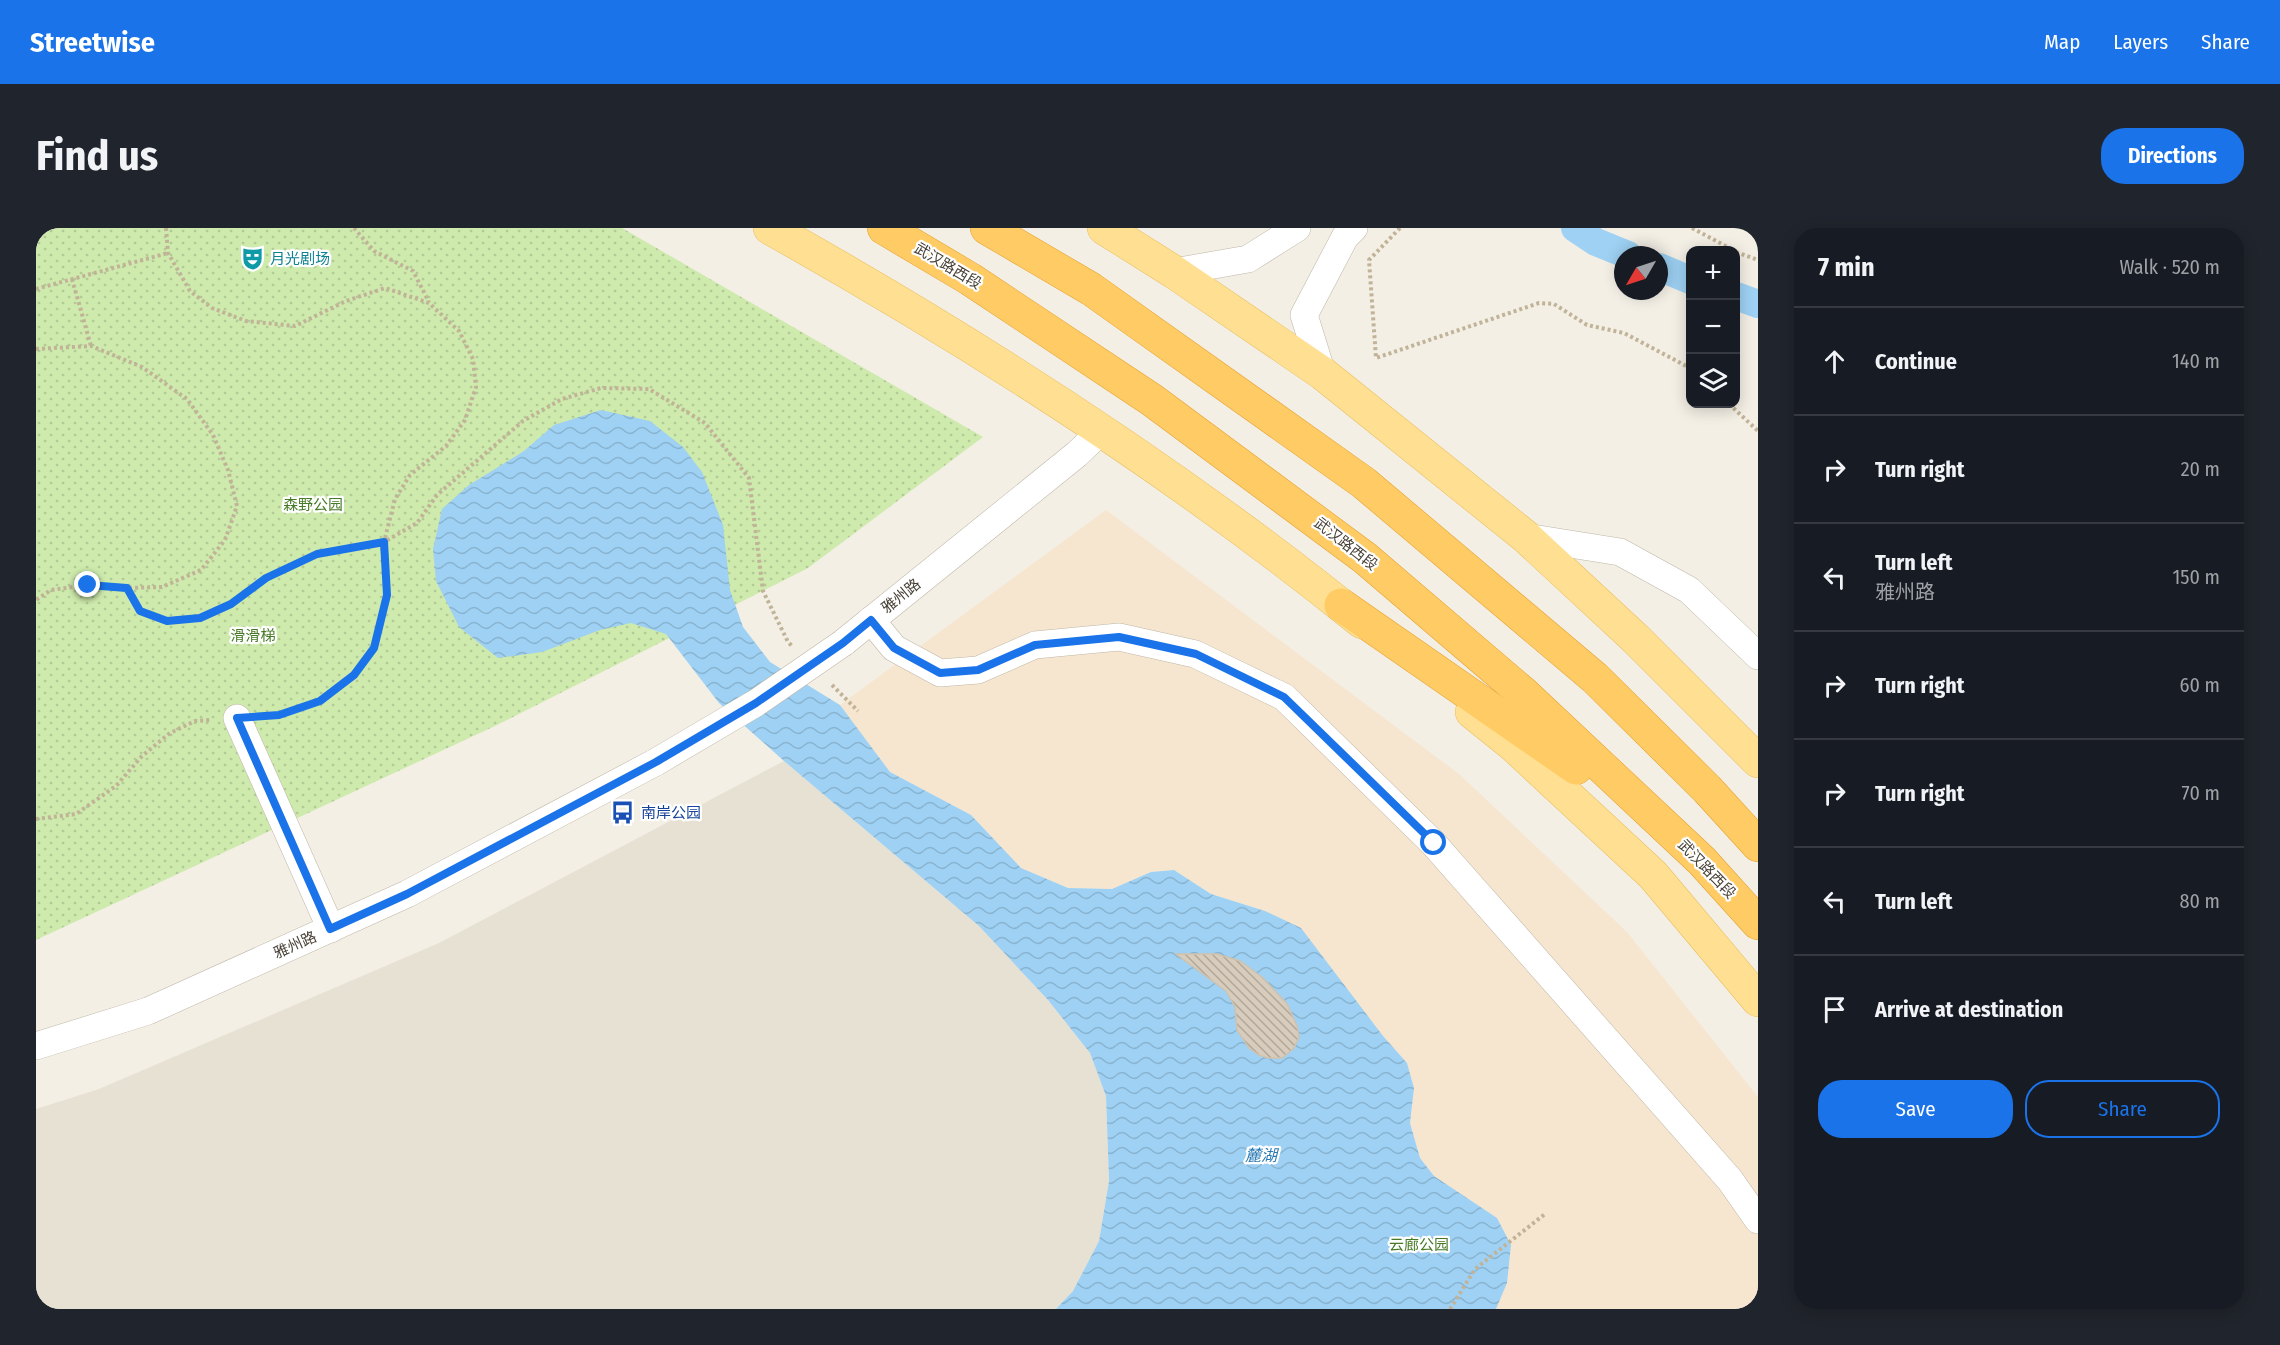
<!DOCTYPE html>
<html lang="en">
<head>
<meta charset="utf-8">
<style>
	body { margin:0; font-family:"Fira Sans Condensed","Noto Sans SC",sans-serif; background:#20242c; color:#f1f3f6 }
	.controls { position:absolute; right:18px; top:18px; display:grid; overflow:hidden; border-radius:12px; box-shadow:0 3px 15px #0003 }
	.controls button { width:54px; height:54px; display:grid; place-items:center; padding:0; border:0; border-bottom:2px solid #363941; background:#171b24; color:#f1f3f6; font:30px sans-serif }
	.compass { position:absolute; left:1578px; top:18px; width:54px; height:54px; border-radius:50%; background:#171b24; box-shadow:0 3px 15px #0003; rotate:231deg }
	.stop { position:absolute; width:18px; height:18px; margin:-14px; border:4px solid #1a73e8; border-radius:50%; background:#fff }
	.stop.end { background:#1a73e8; border-color:#fff; box-shadow:0 2px 6px #0008 }
	.list { margin:0; padding:0; list-style:none }
	h2 { display:flex; justify-content:space-between; align-items:center; height:78px; margin:0; padding:0 24px; font-size:26px }
	h2 small { font-size:20px; font-weight:400; color:#9ea1a6 }
	.list li { display:grid; grid-template-columns:39px 1fr auto; gap:18px; align-items:center; box-sizing:border-box; height:108px; padding:0 24px; border-top:2px solid #363941 }
	.list b { display:block; font-size:22px; white-space:nowrap }
	.list p { margin:0; font-size:20px; white-space:nowrap; color:#9ea1a6 }
	.list em { font-size:20px; font-style:normal; color:#9ea1a6 }
	.actions { display:flex; gap:12px; padding:18px 24px }
	.actions a { flex:1; padding:14px 0; border:2px solid #1a73e8; border-radius:24px; text-align:center; font-size:21px; color:#1a73e8 }
	.actions .main { background:#1a73e8; color:#fff }
	.icon { flex:none; width:33px; height:33px; fill:none; stroke:currentColor; stroke-width:2; stroke-linecap:round; stroke-linejoin:round }
	.map { position:relative; flex:none; width:1722px; height:1081px; overflow:hidden; border-radius:24px }
	header { display:flex; align-items:center; gap:36px; box-sizing:border-box; height:84px; padding:0 30px; background:#1a73e8; color:#fff }
	header strong { font-size:28px }
	nav { display:flex; gap:33px; margin-inline-start:auto; font-size:21px }
	.intro { display:flex; align-items:center; justify-content:space-between; box-sizing:border-box; height:144px; padding:0 36px }
	h1 { margin:0; font-size:42px }
	.button { padding:15px 27px; border-radius:24px; background:#1a73e8; color:#fff; font-size:21px; font-weight:700 }
	main { display:flex; gap:36px; padding:0 36px }
	aside { flex:1; background:#171b24; border-radius:24px; box-shadow:0 3px 15px #0003 }
	.map>svg:first-child { display:block }
	.residential { fill:#e7e1d3 }
	.commercial { fill:#f6e6cf }
	.park { fill:url(#park-dots) }
	.water { fill:url(#water-waves) }
	.lines { fill:none; stroke-linecap:round; stroke-linejoin:round }
	.canal { stroke:#9ed1f3; stroke-width:28 }
	.building { fill:url(#building-back-hatch); stroke:#d0c2ad; stroke-width:1.5 }
	.minor-casing { stroke:#bfb7a7; stroke-width:28 }
	.major-casing { stroke:#e9be5e; stroke-width:34 }
	.highway-casing { stroke:#e4a02e; stroke-width:34 }
	.path { stroke:#c1b398; stroke-width:4; stroke-dasharray:3 3; stroke-linecap:butt }
	.minor { stroke:#fff; stroke-width:27 }
	.major { stroke:#ffdf92; stroke-width:33 }
	.highway { stroke:#ffcb64; stroke-width:33 }
	.minor-bridge-casing { stroke:#bfb7a7; stroke-width:28; stroke-linecap:butt }
	.minor-bridge { stroke:#fff; stroke-width:27 }
	.route { stroke:#1a73e8; stroke-width:8 }
	.labels { text-anchor:middle; dominant-baseline:central; stroke-width:4.5; stroke-linejoin:round; paint-order:stroke }
	.culture-label { font-size:15px; fill:#0d838f; stroke:#fff; text-anchor:start }
	.street-label { font-size:15px; fill:#463f34; stroke:#fff }
	.park-label { font-size:15px; fill:#467a25; stroke:#fff }
	.transit-label { font-size:15px; fill:#164399; stroke:#fff; text-anchor:start }
	.water-label { font-size:16px; font-style:italic; fill:#297bb6; stroke:#fff }
</style>
</head>
<body>
<header>
<strong>Streetwise</strong>
<nav><a>Map</a><a>Layers</a><a>Share</a></nav>
</header>
<div class="intro"><h1>Find us</h1><a class="button">Directions</a></div>
<main>
<div class="map">
<svg width="1722" height="1081" viewBox="0 0 1722 1081">
	<defs>
		<pattern id="park-dots" width="8" height="8" patternUnits="userSpaceOnUse" patternTransform="scale(1.5)"><rect width="8" height="8" fill="#ceeaac"/><path d="M2 2h.1M6 6h.1" fill="none" stroke="#b2ca95" stroke-width="1.8" stroke-linecap="round"/></pattern>
		<pattern id="water-waves" width="16" height="10" patternUnits="userSpaceOnUse" patternTransform="scale(1.5)"><rect width="16" height="10" fill="#9ed1f3"/><path d="M0 5q4-4 8 0t8 0" fill="none" stroke="#89b4d1"/></pattern>
		<pattern id="building-back-hatch" width="6" height="6" patternUnits="userSpaceOnUse" patternTransform="scale(1.5)"><rect width="6" height="6" fill="#d8cdbd"/><path d="M-1 5l2 2M0 0l6 6M5-1l2 2" fill="none" stroke="#b1a89a"/></pattern>
	</defs>
	<rect width="100%" height="100%" fill="#f3efe5"/>
	<!-- residential -->
	<path class="residential" d="M 748,533 L 943,698 L 1012,772 L 1054,825 L 1070,868 L 1073,953 L 1063,1013 L 1037,1063 L 1020,1081 L 0,1081 L 0,881 L 63,861 L 403,715 Z"/>
	<!-- commercial -->
	<path class="commercial" d="M 1070,282 L 1423,546 L 1591,704 L 1722,869 L 1722,1081 L 1460,1081 L 1471,1055 L 1475,1018 L 1461,990 L 1398,948 L 1384,930 L 1374,894 L 1378,860 L 1371,835 L 1229,683 L 1175,666 L 1138,642 L 1115,644 L 1076,661 L 1032,660 L 985,640 L 935,587 L 854,544 L 804,477 Z"/>
	<!-- park -->
	<path class="park" d="M 0,0 L 586,0 L 947,209 L 772,340 L 461,497 L 0,712 Z"/>
	<!-- water -->
	<path class="water" d="M 565,182 L 614,193 L 647,219 L 666,244 L 687,297 L 694,362 L 707,399 L 734,434 L 804,477 L 854,544 L 935,587 L 985,640 L 1032,660 L 1076,661 L 1115,644 L 1138,642 L 1175,666 L 1229,683 L 1265,700 L 1347,808 L 1371,835 L 1378,860 L 1374,895 L 1384,930 L 1398,948 L 1461,990 L 1475,1017 L 1471,1055 L 1460,1081 L 1020,1081 L 1037,1063 L 1063,1013 L 1073,953 L 1070,868 L 1054,825 L 1012,772 L 943,698 L 748,533 L 683,475 L 630,406 L 595,395 L 564,402 L 506,424 L 462,430 L 423,399 L 400,353 L 397,321 L 406,281 L 433,257 L 488,223 L 518,197 Z"/>
	<g class="lines">
		<!-- canal -->
		<g class="canal">
			<path d="M 1539,0 L 1560,14 L 1592,27"/>
			<path d="M 1623,39 L 1654,52"/>
			<path d="M 1700,68 L 1722,76"/>
		</g>
	</g>
	<!-- building -->
	<path class="building" d="M 1140,726 L 1181,726 L 1204,733 L 1227,750 L 1251,776 L 1261,798 L 1263,809 L 1258,820 L 1246,830 L 1232,830 L 1223,827 L 1213,820 L 1201,802 L 1199,779 L 1190,763 Z"/>
	<g class="lines">
		<defs>
			<g id="minor">
				<path d="M 1138,44 L 1212,31 L 1261,0"/>
				<path d="M 1286,145 L 1268,87 L 1309,9 L 1318,0"/>
				<path d="M 1490,309 L 1584,324 L 1653,362 L 1722,428"/>
				<path d="M 835,392 L 858,420 L 904,445 L 942,442 L 999,417 L 1083,409 L 1159,426 L 1248,469 L 1397,615 L 1694,952 L 1722,992"/>
				<path d="M 807,415 L 1041,226 L 1066,202"/>
				<path d="M 201,490 L 295,701"/>
				<path d="M 0,818 L 112,783 L 371,666 L 620,534"/>
			</g>
			<g id="major">
				<path d="M 734,0 C 941,116 1142,245 1326,394"/>
				<path d="M 1068,0 L 1138,44 L 1286,145 L 1490,309 L 1600,411 L 1722,533"/>
				<path d="M 1436,484 L 1477,517 L 1617,647 L 1722,772"/>
			</g>
			<g id="highway">
				<path d="M 848,0 L 934,51 L 1116,172 L 1329,330 L 1487,465 L 1666,633 L 1722,695"/>
				<path d="M 951,0 L 1055,61 L 1328,255 L 1559,450 L 1671,561 L 1722,617"/>
				<path d="M 1305,377 L 1540,540"/>
			</g>
		</defs>
		<!-- minor casing -->
		<use href="#minor" class="minor-casing"/>
		<!-- major casing -->
		<use href="#major" class="major-casing"/>
		<!-- highway casing -->
		<use href="#highway" class="highway-casing"/>
		<!-- path -->
		<g class="path">
			<path d="M 130,0 L 132,25 L 154,63 L 176,80 L 210,93 L 259,98 L 310,73 L 349,60 L 393,75 L 423,103 L 437,131 L 440,159 L 429,192 L 410,218 L 374,247 L 359,271 L 348,314 L 351,367 L 338,420 L 318,447 L 284,473 L 243,487 L 231,488"/>
			<path d="M 318,0 L 338,23 L 377,43 L 393,74"/>
			<path d="M 1364,0 L 1333,32 L 1340,130 L 1503,75 L 1518,76 L 1551,97 L 1588,105 L 1654,140"/>
			<path d="M 1656,0 L 1697,22"/>
			<path d="M 1700,24 L 1722,32"/>
			<path d="M 36,51 L 55,118"/>
			<path d="M 0,61 L 132,25"/>
			<path d="M 0,121 L 55,118 L 106,139 L 151,171 L 177,207 L 192,242 L 201,278 L 189,312 L 165,342 L 126,359 L 91,360 L 52,357 L 15,362 L 0,372"/>
			<path d="M 1693,176 L 1722,203"/>
			<path d="M 91,360 L 104,383 L 131,393 L 164,390 L 195,376 L 230,350 L 281,326 L 348,314 L 381,295 L 401,267 L 487,193 L 526,171 L 565,160 L 613,161 L 669,195 L 713,250 L 727,363 L 752,414 L 756,418"/>
			<path d="M 796,457 L 822,483"/>
			<path d="M 0,591 L 40,586 L 80,558 L 106,528 L 134,505 L 159,493 L 175,492"/>
			<path d="M 1414,1081 L 1439,1041 L 1509,986"/>
		</g>
		<!-- minor -->
		<use href="#minor" class="minor"/>
		<!-- major -->
		<use href="#major" class="major"/>
		<!-- highway -->
		<use href="#highway" class="highway"/>
		<defs>
			<path id="minor-bridge" d="M 620,534 L 720,475 L 807,415"/>
		</defs>
		<!-- minor-bridge casing -->
		<use href="#minor-bridge" class="minor-bridge-casing"/>
		<!-- minor-bridge -->
		<use href="#minor-bridge" class="minor-bridge"/>
	</g>
	<g class="lines">
		<!-- route -->
		<path class="route" d="M 52,357 L 91,360 L 104,383 L 131,393 L 164,390 L 195,376 L 230,350 L 281,326 L 348,314 L 351,367 L 338,420 L 318,447 L 284,473 L 243,487 L 201,490 L 294,701 L 371,666 L 620,534 L 720,475 L 807,415 L 835,392 L 858,420 L 904,445 L 942,442 L 999,417 L 1083,409 L 1160,426 L 1248,469 L 1398,615"/>
	</g>
	<!-- icons -->
	<defs>
		<symbol id="theatre-bare" viewBox="-9 -9 18 18"><path d="M-5-5.5Q0-4 5-5.5V0Q5 5 0 6Q-5 5-5 0ZM-3.3-2.5H-1v1.5H-3.3ZM1-2.5H3.3v1.5H1ZM-2.8 1Q0 5.5 2.8 1Z" fill="#0f9aa8" stroke="#fff" stroke-width="2.5" paint-order="stroke"/></symbol>
		<symbol id="bus-bare" viewBox="-9 -9 18 18"><path d="M-5-6H5V4H4V6H2V4H-2V6H-4V4H-5ZM-3.5-4V0h7V-4ZM-3.5 1.2v1.5H-2V1.2ZM2 1.2v1.5H3.5V1.2Z" fill="#1a4fb4" stroke="#fff" stroke-width="2.5" paint-order="stroke"/></symbol>
	</defs>
	<g fill-rule="evenodd">
		<use href="#theatre-bare" x="200" y="14" width="33" height="33"/>
		<use href="#bus-bare" x="570" y="568" width="33" height="33"/>
	</g>
	<g class="labels">
		<!-- culture labels -->
		<g class="culture-label">
			<text x="234" y="31">月光剧场</text>
		</g>
		<!-- street labels -->
		<g class="street-label">
			<text transform="translate(912 38) rotate(31)">武汉路西段</text>
			<text transform="translate(1310 316) rotate(38)">武汉路西段</text>
			<text transform="translate(865 368) rotate(-39)">雅州路</text>
			<text transform="translate(1671 641) rotate(46)">武汉路西段</text>
			<text transform="translate(259 717) rotate(-24)">雅州路</text>
		</g>
		<!-- park labels -->
		<g class="park-label">
			<text x="277" y="277">森野公园</text>
			<text x="217" y="408">滑滑梯</text>
			<text x="1383" y="1017">云廊公园</text>
		</g>
		<!-- transit labels -->
		<g class="transit-label">
			<text x="605" y="585">南岸公园</text>
		</g>
		<!-- water labels -->
		<g class="water-label">
			<text x="1225" y="927">麓湖</text>
		</g>
	</g>
</svg>
<div class="controls">
<button>+</button>
<button>−</button>
<button><svg class="icon" aria-label="layers" viewBox="0 0 24 24"><path d="M12 4l9 5-9 5-9-5zM3 14l9 5 9-5"/></svg></button>
</div>
<svg class="compass" viewBox="-18 -18 36 36"><path d="M0-13l5 13h-10z" fill="#e53935"/><path d="M0 13l5-13h-10z" fill="#9ea1a6"/></svg>
<div class="stop" style="left:1398px;top:615px"></div>
<div class="stop end" style="left:52px;top:357px"></div>
</div>
<aside>
<h2>7 min<small>Walk · 520 m</small></h2>
<ul class="list">
<li><svg class="icon" aria-label="ahead" viewBox="0 0 24 24"><path d="M12 20V5M6 11l6-6 6 6"/></svg><div><b>Continue</b></div><em>140 m</em></li>
<li><svg class="icon" aria-label="right" viewBox="0 0 24 24"><path d="M7 20v-9h11M14 6l5 5-5 5"/></svg><div><b>Turn right</b></div><em>20 m</em></li>
<li><svg class="icon" aria-label="left" viewBox="0 0 24 24"><path d="M17 20v-9H6M10 6l-5 5 5 5"/></svg><div><b>Turn left</b><p>雅州路</p></div><em>150 m</em></li>
<li><svg class="icon" aria-label="right" viewBox="0 0 24 24"><path d="M7 20v-9h11M14 6l5 5-5 5"/></svg><div><b>Turn right</b></div><em>60 m</em></li>
<li><svg class="icon" aria-label="right" viewBox="0 0 24 24"><path d="M7 20v-9h11M14 6l5 5-5 5"/></svg><div><b>Turn right</b></div><em>70 m</em></li>
<li><svg class="icon" aria-label="left" viewBox="0 0 24 24"><path d="M17 20v-9H6M10 6l-5 5 5 5"/></svg><div><b>Turn left</b></div><em>80 m</em></li>
<li><svg class="icon" aria-label="arrive" viewBox="0 0 24 24"><path d="M6 21V4h12l-3 4 3 4H6"/></svg><div><b>Arrive at destination</b></div></li>
</ul>
<div class="actions"><a class="main">Save</a><a>Share</a></div>
</aside>
</main>
</body>
</html>
